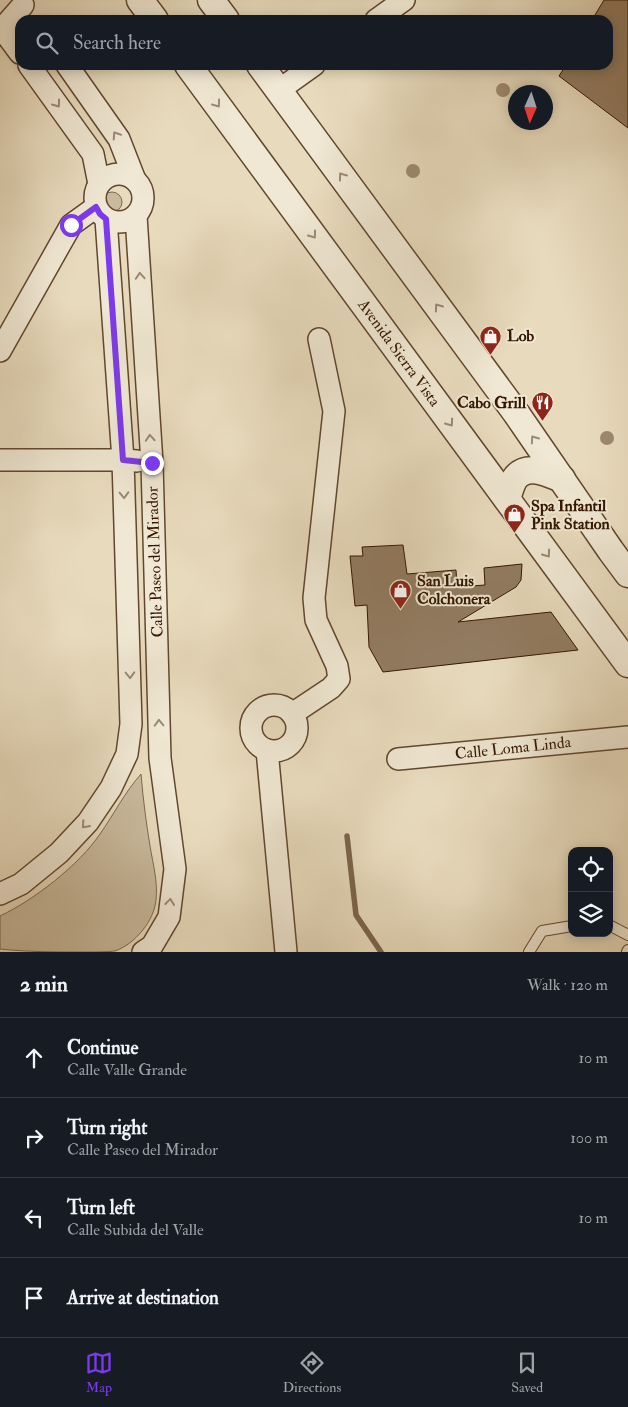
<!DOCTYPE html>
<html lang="en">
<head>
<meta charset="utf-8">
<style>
	body { margin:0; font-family:"IM FELL Double Pica",serif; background:#20242c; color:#f1f3f6 }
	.controls { position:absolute; right:15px; bottom:15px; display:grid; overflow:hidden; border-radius:10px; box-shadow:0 2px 12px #0003 }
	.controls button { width:45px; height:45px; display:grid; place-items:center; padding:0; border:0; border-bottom:1px solid #363941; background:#171b24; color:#f1f3f6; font:25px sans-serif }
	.compass { position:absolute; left:508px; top:85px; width:45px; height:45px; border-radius:50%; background:#171b24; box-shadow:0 2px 12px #0003; rotate:183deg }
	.stop { position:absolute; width:15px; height:15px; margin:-11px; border:4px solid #7c3aed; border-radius:50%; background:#fff }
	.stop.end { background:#7c3aed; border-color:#fff; box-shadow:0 1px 5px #0008 }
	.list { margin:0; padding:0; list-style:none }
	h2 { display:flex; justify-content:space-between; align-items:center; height:65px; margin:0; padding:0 20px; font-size:21px }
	h2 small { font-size:16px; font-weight:400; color:#9ea1a6 }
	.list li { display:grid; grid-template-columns:32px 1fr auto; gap:15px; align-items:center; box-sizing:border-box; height:80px; padding:0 20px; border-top:1px solid #363941 }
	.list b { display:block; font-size:19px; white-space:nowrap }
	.list p { margin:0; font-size:16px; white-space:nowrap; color:#9ea1a6 }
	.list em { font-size:16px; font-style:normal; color:#9ea1a6 }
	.icon { flex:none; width:28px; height:28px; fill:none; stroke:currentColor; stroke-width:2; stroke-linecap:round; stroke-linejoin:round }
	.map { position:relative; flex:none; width:628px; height:952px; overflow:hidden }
	.search { position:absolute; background:#171b24; box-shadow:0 2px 12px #0003; left:15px; right:15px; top:15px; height:55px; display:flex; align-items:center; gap:12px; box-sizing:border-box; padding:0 18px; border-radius:15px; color:#9ea1a6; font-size:19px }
	.sheet { height:385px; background:#171b24 }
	nav { display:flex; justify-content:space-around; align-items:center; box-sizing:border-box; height:70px; border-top:1px solid #363941; background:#171b24; font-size:14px; color:#9ea1a6 }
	nav a { display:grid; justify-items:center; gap:2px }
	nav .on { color:#7c3aed }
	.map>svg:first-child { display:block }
	.green { fill:#c9ba9d; stroke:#7e684e }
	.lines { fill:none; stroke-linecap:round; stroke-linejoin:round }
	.stream { stroke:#7b644b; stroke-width:5.5 }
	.building { fill:#927c62; stroke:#341600 }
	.service-casing { stroke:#61472f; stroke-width:12 }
	.minor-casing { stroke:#61472f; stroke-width:24 }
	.tertiary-casing { stroke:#61472f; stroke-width:29 }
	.service { stroke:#f0e8d4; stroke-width:10 }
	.minor { stroke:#f0e8d4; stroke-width:21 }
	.tertiary { stroke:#f0e8d4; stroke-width:26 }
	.tree { fill:#9e8a6f }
	.oneway { stroke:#9b8a75 }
	.route { stroke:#7c3aed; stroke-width:6 }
	.labels { text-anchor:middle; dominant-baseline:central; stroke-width:4; stroke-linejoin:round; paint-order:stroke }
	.poi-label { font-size:16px; font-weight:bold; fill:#341600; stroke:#f0e8d4; text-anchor:start }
	.street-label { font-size:16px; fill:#341600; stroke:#f0e8d4 }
</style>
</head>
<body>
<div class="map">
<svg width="628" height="952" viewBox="0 0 628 952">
	<rect width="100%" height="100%" fill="#e8dbbd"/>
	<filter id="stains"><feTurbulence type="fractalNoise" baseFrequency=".004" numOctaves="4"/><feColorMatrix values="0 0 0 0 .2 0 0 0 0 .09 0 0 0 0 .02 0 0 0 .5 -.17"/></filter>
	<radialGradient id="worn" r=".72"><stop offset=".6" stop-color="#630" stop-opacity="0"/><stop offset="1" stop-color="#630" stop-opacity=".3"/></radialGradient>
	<!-- green -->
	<g class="green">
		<circle cx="112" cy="202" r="10"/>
		<path d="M 141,774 C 143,798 146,822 150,846 C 153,864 158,882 156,900 C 154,921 135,944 115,951 C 106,952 94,952 84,952 C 56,952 28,952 0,949 L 0,916 C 34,900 79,865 100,834 C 114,814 125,792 141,774 Z"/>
	</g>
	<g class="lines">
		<!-- stream -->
		<path class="stream" d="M 347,836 L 356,915 L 381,952"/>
	</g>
	<!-- building -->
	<g class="building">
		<path d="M 604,0 L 628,0 L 628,128 L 559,76 L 566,65 L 608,65 L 608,20 L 592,20 Z"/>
		<path d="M 403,545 L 407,574 L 456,570 L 457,587 L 485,585 L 484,568 L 522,564 L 521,580 L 516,587 L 458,622 L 551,612 L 578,650 L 383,672 L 369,647 L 367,605 L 355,606 L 350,556 L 363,556 L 362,547 Z"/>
	</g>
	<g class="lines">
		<defs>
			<g id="service">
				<path d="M 609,925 L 628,935"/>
				<path d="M 529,952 L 542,931 L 572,926"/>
				<path d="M 627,952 L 628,950"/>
			</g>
			<g id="minor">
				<path d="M 376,20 L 404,0"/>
				<path d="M 0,26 L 20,53"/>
				<path d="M 0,31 L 23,5"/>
				<path d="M 29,65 L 93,154 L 99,184"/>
				<path d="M 67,65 L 119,139 L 135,180"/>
				<path d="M 279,90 L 314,65"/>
				<circle cx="119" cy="198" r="24"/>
				<path d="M 136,216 L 152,463 L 160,758 L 175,869 L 169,917 L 152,946 L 143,952"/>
				<path d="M 0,351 L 71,225 L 96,207"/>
				<path d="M 0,460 L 123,460 L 137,461"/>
				<circle cx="274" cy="728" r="23"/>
				<path d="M 292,714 L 331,688 L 339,679 L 337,666 L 316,620 L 314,598 L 334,411 L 319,339"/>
				<path d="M 267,750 L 286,952"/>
				<path d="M 398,759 L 628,737"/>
				<path d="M 0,894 L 21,884 L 59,853 L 88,822 L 111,788 L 127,754 L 131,724 L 123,460 L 106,219"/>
			</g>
			<g id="tertiary">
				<path d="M 140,0 L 155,20"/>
				<path d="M 211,0 L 226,20"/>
				<path d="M 188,65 L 628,664"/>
				<path d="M 260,65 L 516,413 L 611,551 L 628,574"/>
				<path d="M 507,499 C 509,493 511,485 514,480 C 525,462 547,473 562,479"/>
			</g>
		</defs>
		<!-- service casing -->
		<use href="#service" class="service-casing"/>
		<!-- minor casing -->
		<use href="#minor" class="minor-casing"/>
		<!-- tertiary casing -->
		<use href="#tertiary" class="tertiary-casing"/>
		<!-- service -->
		<use href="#service" class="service"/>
		<!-- minor -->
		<use href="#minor" class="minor"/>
		<!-- tertiary -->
		<use href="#tertiary" class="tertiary"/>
	</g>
	<!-- trees -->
	<g class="tree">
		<circle cx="503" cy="90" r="7"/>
		<circle cx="413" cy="171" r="7"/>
		<circle cx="607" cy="438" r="7"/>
	</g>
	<!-- one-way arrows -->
	<defs><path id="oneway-chevron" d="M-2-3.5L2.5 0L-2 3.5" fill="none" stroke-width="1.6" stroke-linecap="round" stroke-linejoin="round" transform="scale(1.25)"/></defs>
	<g class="oneway">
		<use href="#oneway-chevron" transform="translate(57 104) rotate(54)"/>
		<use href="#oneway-chevron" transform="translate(217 104) rotate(54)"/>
		<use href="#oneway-chevron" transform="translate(116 135) rotate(-123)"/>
		<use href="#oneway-chevron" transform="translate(342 176) rotate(-126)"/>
		<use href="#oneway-chevron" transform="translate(313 235) rotate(54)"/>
		<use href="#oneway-chevron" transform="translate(140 276) rotate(-94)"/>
		<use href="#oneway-chevron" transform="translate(438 307) rotate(-126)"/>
		<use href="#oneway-chevron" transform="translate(450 423) rotate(54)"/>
		<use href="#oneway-chevron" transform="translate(150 438) rotate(-94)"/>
		<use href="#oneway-chevron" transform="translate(534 439) rotate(-125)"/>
		<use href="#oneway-chevron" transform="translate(124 495) rotate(88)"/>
		<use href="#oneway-chevron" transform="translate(547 554) rotate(54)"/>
		<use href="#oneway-chevron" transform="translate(130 675) rotate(88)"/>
		<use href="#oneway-chevron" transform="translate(159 723) rotate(-92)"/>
		<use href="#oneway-chevron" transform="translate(85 825) rotate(131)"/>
		<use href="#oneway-chevron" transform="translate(170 902) rotate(-83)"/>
	</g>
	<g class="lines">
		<!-- route -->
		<path class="route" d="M 71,225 L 96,207 L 100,214 L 106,219 L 123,460 L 152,463"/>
	</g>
	<!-- icons -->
	<defs>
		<symbol id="shop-pin" viewBox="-11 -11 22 30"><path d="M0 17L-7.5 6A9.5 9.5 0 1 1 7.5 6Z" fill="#8f2418" stroke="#f0e8d4"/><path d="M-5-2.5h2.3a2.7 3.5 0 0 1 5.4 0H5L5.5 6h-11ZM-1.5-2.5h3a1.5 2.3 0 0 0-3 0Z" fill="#fff"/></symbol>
		<symbol id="restaurant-pin" viewBox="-11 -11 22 30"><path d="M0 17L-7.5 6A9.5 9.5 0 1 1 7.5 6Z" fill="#8f2418" stroke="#f0e8d4"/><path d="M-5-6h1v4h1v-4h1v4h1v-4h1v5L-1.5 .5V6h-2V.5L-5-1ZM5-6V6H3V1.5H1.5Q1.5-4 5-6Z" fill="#fff"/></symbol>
	</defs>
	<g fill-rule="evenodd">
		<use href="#shop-pin" x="478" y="324" width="25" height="34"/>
		<use href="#restaurant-pin" x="530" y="390" width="25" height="34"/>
		<use href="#shop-pin" x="502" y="502" width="25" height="34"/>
		<use href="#shop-pin" x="388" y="578" width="25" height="34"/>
	</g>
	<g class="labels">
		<!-- poi labels -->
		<g class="poi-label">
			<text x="507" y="336">Lob</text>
			<text x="526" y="403" text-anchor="end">Cabo Grill</text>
			<text x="531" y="506">Spa Infantil<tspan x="531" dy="18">Pink Station</tspan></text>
			<text x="417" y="581">San Luis<tspan x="417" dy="18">Colchonera</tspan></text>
		</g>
		<!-- street labels -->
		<g class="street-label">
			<text transform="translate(399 353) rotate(54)">Avenida Sierra Vista</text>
			<text transform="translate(155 562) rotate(-92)">Calle Paseo del Mirador</text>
			<text transform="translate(513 748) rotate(-6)">Calle Loma Linda</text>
		</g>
	</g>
	<rect width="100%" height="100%" filter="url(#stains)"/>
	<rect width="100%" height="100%" fill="url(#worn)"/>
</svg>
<div class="controls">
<button><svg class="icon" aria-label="locate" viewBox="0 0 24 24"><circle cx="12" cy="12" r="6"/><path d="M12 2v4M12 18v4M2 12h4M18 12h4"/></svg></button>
<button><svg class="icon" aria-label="layers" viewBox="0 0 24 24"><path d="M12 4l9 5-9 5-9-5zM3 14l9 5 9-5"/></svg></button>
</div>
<svg class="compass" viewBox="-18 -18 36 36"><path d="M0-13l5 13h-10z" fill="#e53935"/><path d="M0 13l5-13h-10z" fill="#9ea1a6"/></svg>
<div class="stop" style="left:71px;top:225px"></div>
<div class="stop end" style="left:152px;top:463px"></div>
<div class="search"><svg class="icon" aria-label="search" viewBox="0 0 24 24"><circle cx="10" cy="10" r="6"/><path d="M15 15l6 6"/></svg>Search here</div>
</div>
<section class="sheet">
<h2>2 min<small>Walk · 120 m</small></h2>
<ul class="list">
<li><svg class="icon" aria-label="ahead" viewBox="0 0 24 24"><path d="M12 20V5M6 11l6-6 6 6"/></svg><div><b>Continue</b><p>Calle Valle Grande</p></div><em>10 m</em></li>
<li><svg class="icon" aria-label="right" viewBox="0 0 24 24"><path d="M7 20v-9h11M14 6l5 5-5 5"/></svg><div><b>Turn right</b><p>Calle Paseo del Mirador</p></div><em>100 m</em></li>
<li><svg class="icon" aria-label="left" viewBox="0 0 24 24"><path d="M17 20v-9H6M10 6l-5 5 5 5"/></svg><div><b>Turn left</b><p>Calle Subida del Valle</p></div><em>10 m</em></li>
<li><svg class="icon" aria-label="arrive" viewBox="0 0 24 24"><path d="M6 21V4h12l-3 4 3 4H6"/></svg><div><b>Arrive at destination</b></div></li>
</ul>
</section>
<nav>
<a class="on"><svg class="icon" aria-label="map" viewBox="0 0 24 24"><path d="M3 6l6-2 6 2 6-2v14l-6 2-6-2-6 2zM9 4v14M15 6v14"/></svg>Map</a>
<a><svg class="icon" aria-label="directions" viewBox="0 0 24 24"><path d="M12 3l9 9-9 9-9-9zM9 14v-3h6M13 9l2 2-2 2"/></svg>Directions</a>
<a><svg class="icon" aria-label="saved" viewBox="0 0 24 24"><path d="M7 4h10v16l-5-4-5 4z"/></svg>Saved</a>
</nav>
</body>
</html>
